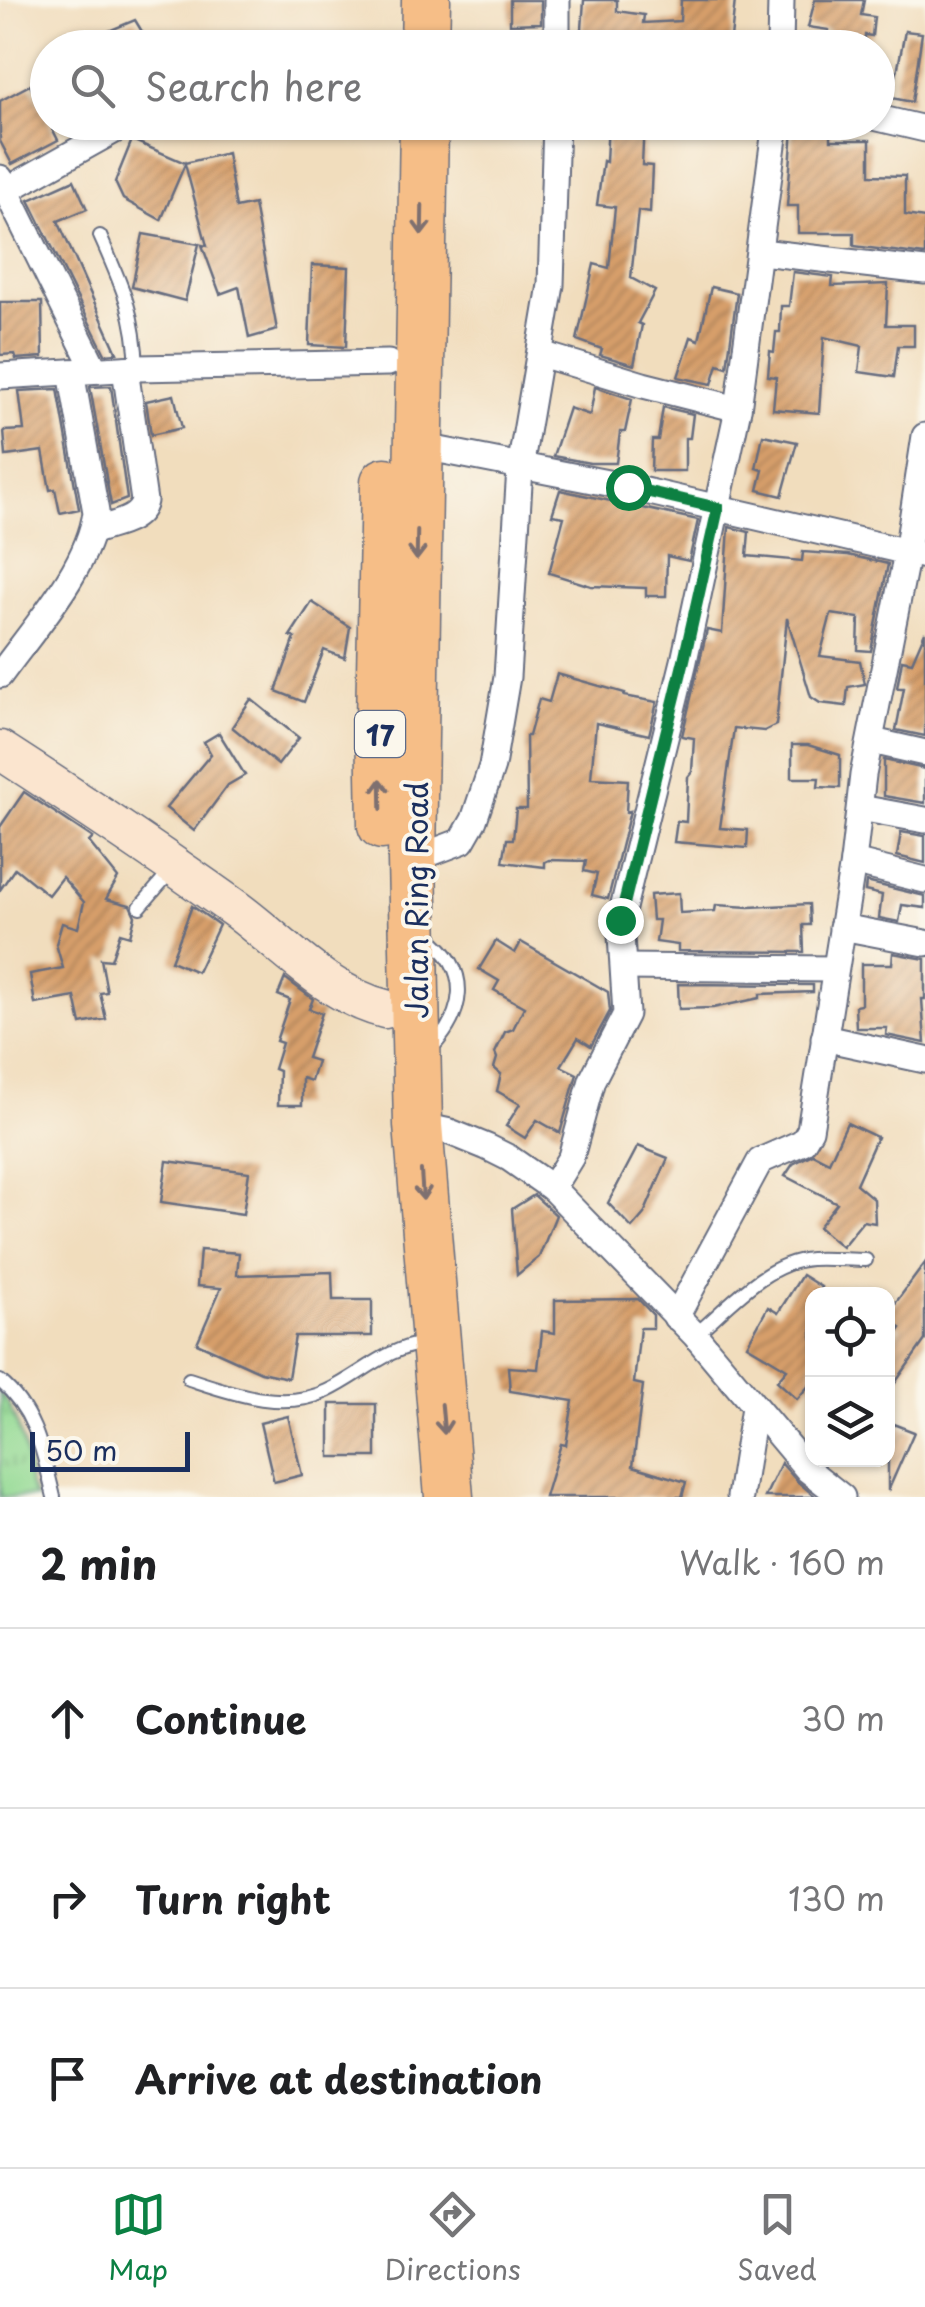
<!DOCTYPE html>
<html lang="en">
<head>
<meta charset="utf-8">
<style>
	body { margin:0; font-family:"Playpen Sans",sans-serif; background:#f6f6f6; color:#202124 }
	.controls { position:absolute; right:30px; bottom:30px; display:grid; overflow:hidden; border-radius:20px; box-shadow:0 2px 8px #0004 }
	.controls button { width:90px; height:90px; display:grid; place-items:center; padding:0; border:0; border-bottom:2px solid #e0e0e0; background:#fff; color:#202124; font:50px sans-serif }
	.scale { position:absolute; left:30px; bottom:25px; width:160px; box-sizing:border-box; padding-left:10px; border:5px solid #1b2f5e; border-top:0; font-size:28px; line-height:35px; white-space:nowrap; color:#1b2f5e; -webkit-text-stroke:8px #fbf7ec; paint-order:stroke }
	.stop { position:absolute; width:30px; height:30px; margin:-22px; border:8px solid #0b8043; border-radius:50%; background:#fff }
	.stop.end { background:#0b8043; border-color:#fff; box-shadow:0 2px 10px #0008 }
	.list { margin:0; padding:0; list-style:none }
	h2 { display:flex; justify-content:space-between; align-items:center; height:130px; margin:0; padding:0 40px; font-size:42px }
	h2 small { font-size:32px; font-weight:400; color:#757577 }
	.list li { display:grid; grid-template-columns:65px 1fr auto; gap:30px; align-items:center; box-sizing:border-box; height:180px; padding:0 40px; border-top:2px solid #e0e0e0 }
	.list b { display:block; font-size:38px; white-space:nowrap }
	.list em { font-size:32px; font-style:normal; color:#757577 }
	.icon { flex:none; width:55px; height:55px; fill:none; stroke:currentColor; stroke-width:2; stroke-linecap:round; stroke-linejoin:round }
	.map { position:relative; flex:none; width:925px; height:1497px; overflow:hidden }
	.search { position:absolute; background:#fff; box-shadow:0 2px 8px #0004; left:30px; right:30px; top:30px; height:110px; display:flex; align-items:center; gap:25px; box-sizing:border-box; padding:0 35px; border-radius:55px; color:#757577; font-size:38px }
	.sheet { height:670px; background:#fff }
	nav { display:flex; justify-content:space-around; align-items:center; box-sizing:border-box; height:140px; border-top:2px solid #e0e0e0; background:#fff; font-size:28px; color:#757577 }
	nav a { display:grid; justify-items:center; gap:5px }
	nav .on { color:#0b8043 }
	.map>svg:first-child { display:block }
	.grass { fill:url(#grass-tufts); stroke:#588479; stroke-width:2.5 }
	.building { fill:url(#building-hatch) }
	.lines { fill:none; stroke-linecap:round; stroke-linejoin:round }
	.lane-casing { stroke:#666c7f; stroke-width:16 }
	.street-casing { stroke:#666c7f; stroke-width:29 }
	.secondary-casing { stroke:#666c7f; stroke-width:41 }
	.highway-casing { stroke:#666c7f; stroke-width:51 }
	.lane { stroke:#fff; stroke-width:12 }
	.street { stroke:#fff; stroke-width:25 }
	.secondary { stroke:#fbe5cf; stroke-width:38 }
	.highway { stroke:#f6be87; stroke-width:48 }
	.oneway { stroke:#7e6f70 }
	.route { stroke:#0b8043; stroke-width:12 }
	.labels { text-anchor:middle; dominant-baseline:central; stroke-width:8; stroke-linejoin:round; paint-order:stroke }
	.shield { fill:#fbf7ec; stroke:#5e6b89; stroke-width:2.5 }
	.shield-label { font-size:28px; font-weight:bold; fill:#1b2f5e }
	.street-label { font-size:30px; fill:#1b2f5e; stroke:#fbf7ec }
</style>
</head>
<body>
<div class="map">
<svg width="925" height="1497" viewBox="0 0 925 1497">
	<defs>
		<pattern id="grass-tufts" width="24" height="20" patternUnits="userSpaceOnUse" patternTransform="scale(2.5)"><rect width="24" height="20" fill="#94da94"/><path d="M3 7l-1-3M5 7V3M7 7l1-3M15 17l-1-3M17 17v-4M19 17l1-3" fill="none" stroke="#7fbb82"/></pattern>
		<pattern id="building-hatch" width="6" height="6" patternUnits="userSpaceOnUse" patternTransform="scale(2.5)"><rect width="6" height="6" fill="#d79f6a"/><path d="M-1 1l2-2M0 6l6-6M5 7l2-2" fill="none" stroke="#ae825a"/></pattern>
	</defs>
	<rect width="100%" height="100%" fill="#fbf7ec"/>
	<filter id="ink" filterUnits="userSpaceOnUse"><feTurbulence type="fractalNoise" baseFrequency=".01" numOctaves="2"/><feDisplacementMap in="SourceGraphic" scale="20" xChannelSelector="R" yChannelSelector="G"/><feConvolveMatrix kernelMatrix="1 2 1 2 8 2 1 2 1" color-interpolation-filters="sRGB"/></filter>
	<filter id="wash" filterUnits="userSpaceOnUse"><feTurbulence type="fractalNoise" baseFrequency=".0048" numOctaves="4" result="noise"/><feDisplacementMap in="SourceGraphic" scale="40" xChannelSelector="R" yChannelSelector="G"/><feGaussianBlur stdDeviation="2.25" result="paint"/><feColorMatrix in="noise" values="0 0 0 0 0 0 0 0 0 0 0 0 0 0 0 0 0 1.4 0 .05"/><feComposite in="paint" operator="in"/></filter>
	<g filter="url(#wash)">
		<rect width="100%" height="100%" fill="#f1ddbd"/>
		<!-- grass -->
		<path class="grass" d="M 0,1391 C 14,1410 25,1443 28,1467 C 30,1481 27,1485 36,1497 L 0,1497 Z"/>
		<g id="blocks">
			<!-- building -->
			<g class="building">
				<path d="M 510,0 L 541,0 L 541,23 L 510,24 Z"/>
				<path d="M 584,0 L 617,0 L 617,11 L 644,15 L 643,23 L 680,21 L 681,0 L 735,0 L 730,48 L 625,48 L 581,44 Z"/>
				<path d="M 815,0 L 864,0 L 861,15 L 874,17 L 872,36 L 865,35 L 864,48 L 827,48 L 829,30 L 808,27 Z"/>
				<path d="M 135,20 L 152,48 L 70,48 L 70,47 Z"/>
				<path d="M 905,31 L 922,33 L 912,102 L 892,98 Z"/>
				<path d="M 30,85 L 58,140 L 12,164 L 0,141 L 0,101 Z"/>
				<path d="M 608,122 L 644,122 L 642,165 L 652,166 L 650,213 L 638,211 L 631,278 L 655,291 L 638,323 L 642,325 L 634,365 L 600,355 L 602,349 L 577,340 L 594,264 L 609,268 L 615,207 L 597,205 L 603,161 L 606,162 Z"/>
				<path d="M 801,125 L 831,130 L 831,140 L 870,140 L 870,175 L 905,176 L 905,215 L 925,218 L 925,255 L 854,246 L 854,233 L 798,233 L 798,206 L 787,206 L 793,129 Z"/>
				<path d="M 132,140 L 185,163 L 227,153 L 236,208 L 254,204 L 277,330 L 249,338 L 239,287 L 220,294 L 202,245 L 207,246 L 185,164 L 161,220 L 123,199 L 115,182 Z"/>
				<path d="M 74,180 L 87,209 L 58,221 L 117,353 L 105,354 L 29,200 Z"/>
				<path d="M 143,234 L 199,244 L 185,301 L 132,287 Z"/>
				<path d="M 312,265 L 349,267 L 346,347 L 309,345 Z"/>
				<path d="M 793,272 L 833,277 L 832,286 L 888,284 L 886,325 L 914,325 L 914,346 L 898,346 L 894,377 L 859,372 L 862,346 L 824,337 L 819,413 L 773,409 L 776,377 L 768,376 L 770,351 L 774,352 L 776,332 L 780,332 L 781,306 L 789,306 Z"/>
				<path d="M 711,287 L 737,293 L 727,367 L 718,364 L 712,384 L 678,377 L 691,337 L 699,340 Z"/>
				<path d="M 0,302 L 42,302 L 43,357 L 16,359 L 15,354 L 0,355 Z"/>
				<path d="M 111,386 L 127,499 L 111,505 L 90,387 Z"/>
				<path d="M 595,387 L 632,399 L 625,432 L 620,432 L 616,463 L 590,463 L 553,456 L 569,408 L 590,415 Z"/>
				<path d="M 58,389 L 79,509 L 60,513 L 55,489 L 50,490 L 43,451 L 6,456 L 4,431 L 24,430 L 19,391 Z"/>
				<path d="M 174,395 L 182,428 L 151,435 L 146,401 Z"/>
				<path d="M 663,407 L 693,414 L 690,438 L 685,438 L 685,471 L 651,471 L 652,440 L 658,440 Z"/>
				<path d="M 763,435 L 797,442 L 782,496 L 758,490 L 763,470 L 756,468 Z"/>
				<path d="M 560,490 L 698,520 L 689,561 L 667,556 L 666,596 L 646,596 L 646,588 L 591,586 L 549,573 L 564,517 L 552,515 Z"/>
				<path d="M 729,527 L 749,532 L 747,556 L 802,561 L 803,552 L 848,555 L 888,564 L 871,651 L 858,650 L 859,618 L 831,614 L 820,656 L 860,661 L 865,684 L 848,687 L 846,706 L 820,703 L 811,697 L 787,618 L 776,725 L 764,731 L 734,728 L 720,828 L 748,830 L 747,848 L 674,842 L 677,821 L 686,822 L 688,777 L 692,772 L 694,738 L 682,736 L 707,630 L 722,633 Z"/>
				<path d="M 312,602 L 350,627 L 345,658 L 324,650 L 304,702 L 276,691 L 295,638 L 290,636 Z"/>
				<path d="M 925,632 L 925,736 L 896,730 L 904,688 L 897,688 L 902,660 L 912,662 Z"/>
				<path d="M 557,674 L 625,693 L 624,696 L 657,702 L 649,735 L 596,723 L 591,778 L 628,780 L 626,812 L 630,811 L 608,899 L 592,895 L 597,874 L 584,871 L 586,861 L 549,860 L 545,862 L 545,867 L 503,862 L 507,839 L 513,839 L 516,809 L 527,809 L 526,736 L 529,736 L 539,699 L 549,702 Z"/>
				<path d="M 251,699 L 299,738 L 278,765 L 232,727 Z"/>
				<path d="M 219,733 L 245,775 L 228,785 L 194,831 L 166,808 L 211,754 L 204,742 Z"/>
				<path d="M 792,745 L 808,745 L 840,755 L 840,788 L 818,787 L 819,778 L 792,778 Z"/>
				<path d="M 884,760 L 925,769 L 925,803 L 884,796 Z"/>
				<path d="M 24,792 L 93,838 L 89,842 L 118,878 L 106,899 L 130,905 L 135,916 L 130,936 L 120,933 L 111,960 L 101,959 L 107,992 L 100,993 L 106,1019 L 81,1024 L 75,997 L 35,1004 L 30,974 L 63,968 L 56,944 L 62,923 L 78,928 L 84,902 L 62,877 L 48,895 L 15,868 L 0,890 L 0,827 Z"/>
				<path d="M 901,832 L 925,836 L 925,863 L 897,856 Z"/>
				<path d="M 866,882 L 925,896 L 925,908 L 902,905 L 899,922 L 879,918 L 882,895 L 865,891 Z"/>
				<path d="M 679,893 L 680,913 L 715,911 L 716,905 L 749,907 L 809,904 L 810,925 L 803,925 L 804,952 L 678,951 L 678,945 L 656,942 L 659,920 L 652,920 L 650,895 Z"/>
				<path d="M 192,906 L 219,925 L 197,972 L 171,961 Z"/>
				<path d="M 496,941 L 515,953 L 521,942 L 608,992 L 610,1011 L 591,1046 L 578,1038 L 561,1066 L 577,1074 L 560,1133 L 537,1120 L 525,1138 L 506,1126 L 520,1104 L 497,1091 L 501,1074 L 494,1068 L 497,1058 L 495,1053 L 505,1032 L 513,1029 L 524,1007 L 494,990 L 499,981 L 479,969 Z"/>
				<path d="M 893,953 L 925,959 L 925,999 L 922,999 L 925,1043 L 886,1035 L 887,1028 L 856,1028 L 855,1006 L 861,1005 L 861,964 L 892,964 Z"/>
				<path d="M 285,978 L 313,999 L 309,1009 L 322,1013 L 307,1058 L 317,1061 L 311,1081 L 302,1078 L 302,1105 L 278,1105 L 279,1071 L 274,1069 L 282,1043 L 276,1041 L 290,1000 L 278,995 Z"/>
				<path d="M 678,984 L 813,985 L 813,992 L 760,994 L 760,998 L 713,1008 L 679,1009 Z"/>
				<path d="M 847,1123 L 877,1137 L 856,1184 L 874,1199 L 875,1223 L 863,1221 L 842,1247 L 818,1227 L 837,1203 L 785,1176 L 793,1164 L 813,1154 L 829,1162 Z"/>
				<path d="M 638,1146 L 668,1158 L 644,1214 L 632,1228 L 608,1203 Z"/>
				<path d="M 167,1161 L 249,1172 L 243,1214 L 161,1202 Z"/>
				<path d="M 534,1195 L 556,1215 L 539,1257 L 517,1275 L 512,1209 Z"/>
				<path d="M 200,1250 L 239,1253 L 237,1275 L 332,1272 L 333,1300 L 372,1300 L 372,1336 L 295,1336 L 288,1378 L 261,1372 L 197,1343 L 221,1288 L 197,1286 Z"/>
				<path d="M 925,1263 L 925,1340 L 888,1393 L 888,1347 L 901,1328 L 888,1319 L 888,1313 Z"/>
				<path d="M 802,1275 L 821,1287 L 817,1294 L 812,1294 L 812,1382 L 797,1399 L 777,1381 L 787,1369 L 747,1345 L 768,1307 L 778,1313 Z"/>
				<path d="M 638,1299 L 653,1315 L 653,1328 L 640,1328 L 634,1383 L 643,1385 L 633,1466 L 686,1482 L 682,1497 L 545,1497 L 561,1444 L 566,1445 L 573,1401 L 510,1391 L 508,1367 L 538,1369 L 542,1331 L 555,1333 L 555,1300 Z"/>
				<rect x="330" y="1404" width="46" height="53"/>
				<path d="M 288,1416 L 302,1475 L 274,1482 L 260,1423 Z"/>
				<path d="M 888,1422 L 914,1432 L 888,1491 Z"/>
				<path d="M 781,1463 L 798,1482 L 816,1497 L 765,1497 Z"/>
			</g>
		</g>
	</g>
	<g filter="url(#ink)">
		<use href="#blocks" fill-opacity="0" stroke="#666c7f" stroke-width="2.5"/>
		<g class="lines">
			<defs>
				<g id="lane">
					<path d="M 100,236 C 122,286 135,313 137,368"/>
					<path d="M 140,907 L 171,871"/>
					<path d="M 428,937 C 473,971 465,1014 429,1051"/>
					<path d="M 695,1335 C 728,1307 766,1262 811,1259 C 829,1258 848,1260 866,1260"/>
					<path d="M 189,1379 C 232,1393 283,1412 327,1391 C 361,1375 386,1348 425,1343"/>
					<path d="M 0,1381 C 36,1411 43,1453 54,1497"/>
				</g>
				<g id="street">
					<path d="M 557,48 L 557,0"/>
					<path d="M 780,48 L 781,0"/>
					<path d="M 878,118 L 925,129"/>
					<path d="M 0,178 L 95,370"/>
					<path d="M 7,190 L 129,122"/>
					<path d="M 761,252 L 925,271"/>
					<path d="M 541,354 L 643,385 L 738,409"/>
					<path d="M 0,376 L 137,368 L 388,363"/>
					<path d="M 419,446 L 628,487 L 925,556"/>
					<path d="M 94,531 C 112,524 140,522 144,501 L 125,369"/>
					<path d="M 0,675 C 33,629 89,568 96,512 L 71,372"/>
					<path d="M 872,741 L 925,753"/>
					<path d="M 860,808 L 925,820"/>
					<path d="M 412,860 L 462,841 L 474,820 L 492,766 L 507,677 L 520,468 L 551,285 L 556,122"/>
					<path d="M 853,862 L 925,880"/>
					<path d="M 842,927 L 925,943"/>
					<path d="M 624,967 L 835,969"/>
					<path d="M 824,1038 L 925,1060"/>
					<path d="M 418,1125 L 450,1132 L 487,1147 L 509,1158 L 552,1188 L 695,1335 L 808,1470 L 842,1497"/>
					<path d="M 552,1188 L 571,1157 L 592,1080 L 626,1014 L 620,920 L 684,661 L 738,409 L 776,122"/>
					<path d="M 676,1317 L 760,1161 L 803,1142 L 810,1130 L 853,862 L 863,775 L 907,553 L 925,436"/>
					<path d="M 740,1497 L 754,1407"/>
				</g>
				<path id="secondary" d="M 0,750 C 79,801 157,853 234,908 C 281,942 327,995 385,1009"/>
				<g id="highway">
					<path d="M 425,48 L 426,0"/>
					<path d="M 424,122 L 412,860 L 418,1125 L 449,1497"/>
					<path d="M 382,825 L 380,721 L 385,482"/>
				</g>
			</defs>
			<!-- lane casing -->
			<use href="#lane" class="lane-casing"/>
			<!-- street casing -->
			<use href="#street" class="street-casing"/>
			<!-- secondary casing -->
			<use href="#secondary" class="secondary-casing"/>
			<!-- highway casing -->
			<use href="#highway" class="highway-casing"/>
			<!-- lane -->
			<use href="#lane" class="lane"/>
			<!-- street -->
			<use href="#street" class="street"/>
			<!-- secondary -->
			<use href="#secondary" class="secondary"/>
			<!-- highway -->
			<use href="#highway" class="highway"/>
		</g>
		<!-- one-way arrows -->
		<defs><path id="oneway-shaft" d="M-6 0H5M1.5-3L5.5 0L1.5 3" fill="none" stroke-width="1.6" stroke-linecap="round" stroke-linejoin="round" transform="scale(2.5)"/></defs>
		<g class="oneway">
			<use href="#oneway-shaft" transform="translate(422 220) rotate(91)"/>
			<use href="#oneway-shaft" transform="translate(417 545) rotate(91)"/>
			<use href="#oneway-shaft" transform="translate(381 794) rotate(-91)"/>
			<use href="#oneway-shaft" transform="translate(422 1185) rotate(86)"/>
			<use href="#oneway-shaft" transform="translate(443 1419) rotate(85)"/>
		</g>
	</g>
	<g class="lines" filter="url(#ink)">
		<!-- route -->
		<path class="route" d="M 620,920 L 684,660 L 718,508 L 628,487"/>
	</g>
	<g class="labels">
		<!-- shield labels -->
		<rect class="shield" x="355" y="711" width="50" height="46" rx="8"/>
		<g class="shield-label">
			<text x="380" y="734">17</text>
		</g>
		<!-- street labels -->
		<g class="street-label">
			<text transform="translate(415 900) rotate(-90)">Jalan Ring Road</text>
		</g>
	</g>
</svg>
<div class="controls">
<button><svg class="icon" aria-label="locate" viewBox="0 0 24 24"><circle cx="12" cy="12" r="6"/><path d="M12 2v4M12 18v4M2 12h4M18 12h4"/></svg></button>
<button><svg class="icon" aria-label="layers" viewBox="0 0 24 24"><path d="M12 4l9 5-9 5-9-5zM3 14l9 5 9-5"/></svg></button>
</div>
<div class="scale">50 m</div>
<div class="stop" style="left:628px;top:487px"></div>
<div class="stop end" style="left:620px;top:920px"></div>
<div class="search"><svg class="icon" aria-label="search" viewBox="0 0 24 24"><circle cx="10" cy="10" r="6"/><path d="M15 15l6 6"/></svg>Search here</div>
</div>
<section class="sheet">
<h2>2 min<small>Walk · 160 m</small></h2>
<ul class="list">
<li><svg class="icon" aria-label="ahead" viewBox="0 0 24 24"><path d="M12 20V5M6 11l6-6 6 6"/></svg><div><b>Continue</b></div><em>30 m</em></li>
<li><svg class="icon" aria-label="right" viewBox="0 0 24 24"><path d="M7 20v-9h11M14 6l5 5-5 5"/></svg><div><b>Turn right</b></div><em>130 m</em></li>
<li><svg class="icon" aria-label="arrive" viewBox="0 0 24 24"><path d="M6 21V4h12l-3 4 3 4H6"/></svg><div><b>Arrive at destination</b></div></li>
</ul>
</section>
<nav>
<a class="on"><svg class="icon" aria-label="map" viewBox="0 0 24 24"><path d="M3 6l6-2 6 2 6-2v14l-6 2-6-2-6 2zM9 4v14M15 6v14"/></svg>Map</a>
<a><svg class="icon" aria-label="directions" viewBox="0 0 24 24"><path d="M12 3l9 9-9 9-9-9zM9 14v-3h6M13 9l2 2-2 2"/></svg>Directions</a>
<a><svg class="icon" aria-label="saved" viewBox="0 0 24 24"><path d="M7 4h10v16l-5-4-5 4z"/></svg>Saved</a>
</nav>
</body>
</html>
